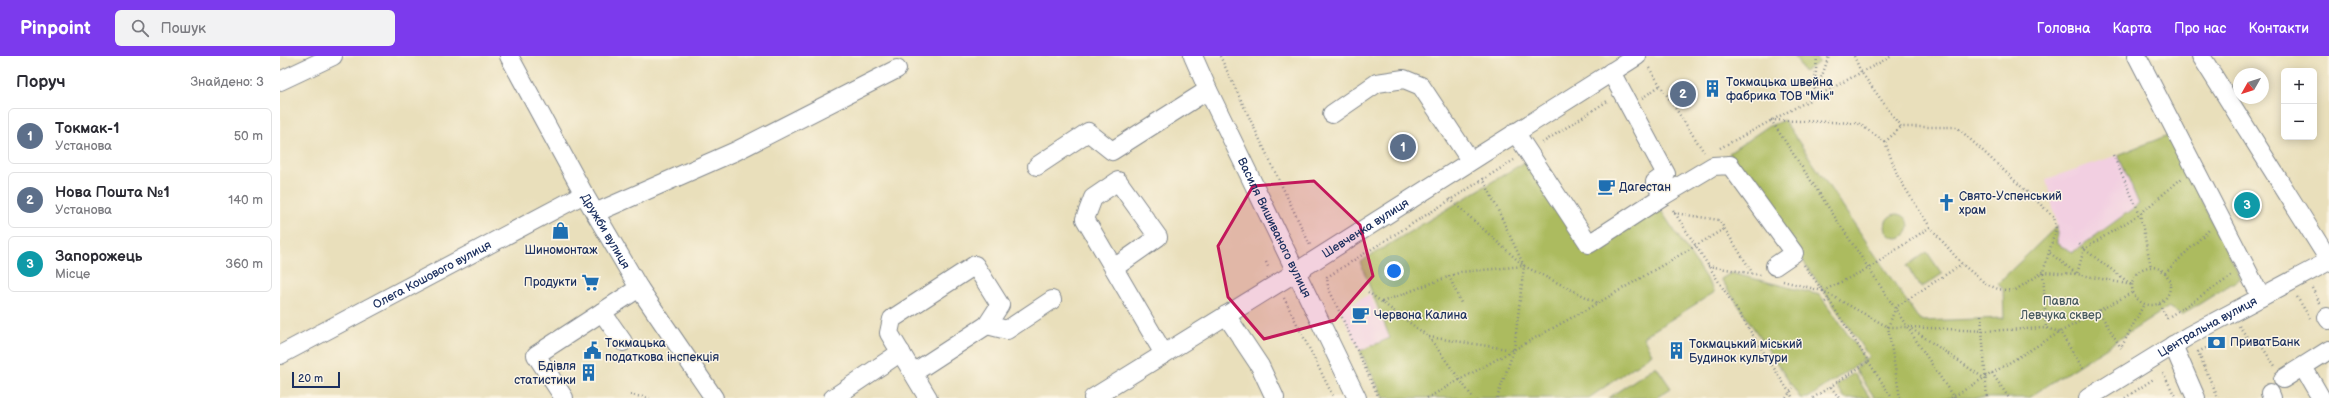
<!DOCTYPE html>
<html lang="uk">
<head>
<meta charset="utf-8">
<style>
	body { margin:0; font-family:"Balsamiq Sans",sans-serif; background:#f2f2f3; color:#2b2b33 }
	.controls { position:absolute; right:12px; top:12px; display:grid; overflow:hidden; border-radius:6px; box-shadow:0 2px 10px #0003 }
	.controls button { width:36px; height:36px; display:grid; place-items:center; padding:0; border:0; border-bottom:1px solid #e1e1e2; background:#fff; color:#2b2b33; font:20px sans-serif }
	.compass { position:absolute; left:1953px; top:12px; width:36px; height:36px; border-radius:50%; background:#fff; box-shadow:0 2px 10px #0003; rotate:231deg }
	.scale { position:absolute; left:12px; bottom:10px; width:48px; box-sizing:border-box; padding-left:4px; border:2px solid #1b2f5e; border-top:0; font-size:11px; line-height:14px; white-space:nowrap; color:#1b2f5e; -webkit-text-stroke:3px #fcf5e5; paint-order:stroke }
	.you { position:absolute; left:1114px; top:215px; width:14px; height:14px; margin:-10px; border:3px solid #fff; border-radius:50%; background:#1a73e8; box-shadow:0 0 0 6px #1a73e833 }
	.badge { display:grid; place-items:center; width:26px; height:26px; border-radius:50%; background:#7c3aed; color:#fff; font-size:13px; font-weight:700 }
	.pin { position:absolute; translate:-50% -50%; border:2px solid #fff; box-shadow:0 1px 4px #0006 }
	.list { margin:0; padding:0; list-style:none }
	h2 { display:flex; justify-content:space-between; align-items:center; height:52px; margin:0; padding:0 16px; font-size:17px }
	h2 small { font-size:13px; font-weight:400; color:#7c7c81 }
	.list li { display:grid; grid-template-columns:26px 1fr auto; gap:12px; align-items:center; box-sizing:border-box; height:56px; margin:0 8px 8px; padding:0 8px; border:1px solid #e1e1e2; border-radius:6px }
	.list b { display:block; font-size:15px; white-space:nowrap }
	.list p { margin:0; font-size:13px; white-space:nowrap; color:#7c7c81 }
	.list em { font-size:13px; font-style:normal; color:#7c7c81 }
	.icon { flex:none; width:22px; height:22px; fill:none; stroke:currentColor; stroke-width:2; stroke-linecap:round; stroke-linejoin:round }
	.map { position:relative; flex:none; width:2049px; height:342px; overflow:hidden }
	header { display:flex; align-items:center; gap:24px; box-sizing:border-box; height:56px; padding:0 20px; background:#7c3aed; color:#fff }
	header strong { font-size:19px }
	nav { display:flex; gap:22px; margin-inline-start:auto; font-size:14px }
	.search { width:280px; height:36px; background:#f2f2f3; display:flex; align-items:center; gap:10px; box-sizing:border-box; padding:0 14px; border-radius:6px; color:#7c7c81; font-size:15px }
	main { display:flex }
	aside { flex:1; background:#fff }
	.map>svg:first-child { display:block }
	.built { fill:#f2cfe1 }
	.green { fill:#acbb5e; stroke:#64755e }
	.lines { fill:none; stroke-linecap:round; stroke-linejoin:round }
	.minor-casing { stroke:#82878c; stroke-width:20 }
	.path { stroke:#82878c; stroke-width:2.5; stroke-dasharray:1 3; stroke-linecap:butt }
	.minor { stroke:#fff; stroke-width:18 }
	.marked { fill:#c2185b; fill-opacity:0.2; stroke:#c2185b; stroke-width:3; stroke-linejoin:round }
	.labels { text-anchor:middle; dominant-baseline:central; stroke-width:3; stroke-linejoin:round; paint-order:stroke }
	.poi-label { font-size:12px; fill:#1b2f5e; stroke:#fcf5e5; text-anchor:start }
	.street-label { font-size:12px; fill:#1b2f5e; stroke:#fcf5e5 }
	.park-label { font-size:12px; fill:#46595e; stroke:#fcf5e5 }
</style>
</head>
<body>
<header>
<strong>Pinpoint</strong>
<div class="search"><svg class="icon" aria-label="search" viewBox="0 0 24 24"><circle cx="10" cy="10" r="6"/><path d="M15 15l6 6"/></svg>Пошук</div>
<nav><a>Головна</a><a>Карта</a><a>Про нас</a><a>Контакти</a></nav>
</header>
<main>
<aside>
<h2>Поруч<small>Знайдено: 3</small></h2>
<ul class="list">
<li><span class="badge" style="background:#5c6f8a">1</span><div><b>Токмак-1</b><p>Установа</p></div><em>50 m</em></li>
<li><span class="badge" style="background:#5c6f8a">2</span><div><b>Нова Пошта №1</b><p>Установа</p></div><em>140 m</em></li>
<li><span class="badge" style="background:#0f9aa8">3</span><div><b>Запорожець</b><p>Місце</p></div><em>360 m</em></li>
</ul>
</aside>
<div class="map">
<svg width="2049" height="342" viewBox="0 0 2049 342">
	<rect width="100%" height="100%" fill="#fcf5e5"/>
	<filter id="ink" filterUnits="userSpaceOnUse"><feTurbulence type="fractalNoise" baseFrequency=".025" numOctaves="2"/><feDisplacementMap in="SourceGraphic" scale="8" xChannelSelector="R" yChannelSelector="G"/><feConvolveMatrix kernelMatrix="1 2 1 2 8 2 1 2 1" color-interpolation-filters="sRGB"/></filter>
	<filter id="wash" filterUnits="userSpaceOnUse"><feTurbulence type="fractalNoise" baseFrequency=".012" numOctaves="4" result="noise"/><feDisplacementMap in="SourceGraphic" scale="16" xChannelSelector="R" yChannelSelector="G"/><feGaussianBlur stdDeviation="0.9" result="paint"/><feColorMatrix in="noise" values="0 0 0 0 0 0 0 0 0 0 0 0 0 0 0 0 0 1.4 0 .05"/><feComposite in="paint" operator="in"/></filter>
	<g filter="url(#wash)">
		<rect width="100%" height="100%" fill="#e9dfbb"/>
		<!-- built -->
		<g class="built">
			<path d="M 1838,99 L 1859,148 L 1793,196 L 1777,188 L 1777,170 L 1766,123 Z"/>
			<path d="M 1090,238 L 1110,283 L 1080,295 L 1060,253 Z"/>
		</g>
		<!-- green -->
		<g class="green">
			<path d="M 1515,0 L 1535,0 L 1539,6 L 1524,16 Z"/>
			<path d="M 1504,64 L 1640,265 L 1724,262 L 1723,233 L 1718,227 L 1777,170 L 1777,188 L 1793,196 L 1859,148 L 1838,99 L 1888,79 L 1961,222 L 1902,259 L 1889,251 L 1748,342 L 1595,342 L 1575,313 L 1589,301 L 1449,97 L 1487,71 Z"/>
			<path d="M 1248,104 L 1307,197 L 1378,150 L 1435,236 L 1363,281 L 1372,298 L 1309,342 L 1104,342 L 1080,295 L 1110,282 L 1080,206 Z"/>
			<circle cx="1617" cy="170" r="12"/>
			<path d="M 1647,196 L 1662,218 L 1641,232 L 1627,210 Z"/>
			<path d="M 1451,217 L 1540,239 L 1585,303 L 1528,342 L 1520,342 L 1441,223 Z"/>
			<path d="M 1376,310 L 1391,332 L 1376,342 L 1328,342 Z"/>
			<path d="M 1574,317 L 1590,342 L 1565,342 L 1556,329 Z"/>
		</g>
	</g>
	<g filter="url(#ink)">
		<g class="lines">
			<defs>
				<g id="minor">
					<path id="s1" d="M 229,0 L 304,138 L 359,232 L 434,342"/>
					<path id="s2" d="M 913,0 L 928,34 L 1077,342"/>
					<path d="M 1857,0 L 1981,241"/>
					<path d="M 1921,0 L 2049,204"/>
					<path d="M 1331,16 L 1386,118 L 1375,126 L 1383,140 L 1433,110 L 1450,109 L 1514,197 L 1495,210"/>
					<path d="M 0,25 L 53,0"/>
					<path d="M 1052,58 L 1097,27 L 1124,23 L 1141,30 L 1190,104"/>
					<path d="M 1235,76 L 1309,188 L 1383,140"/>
					<path d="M 757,110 L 808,76 L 832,95 L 928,34"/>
					<path d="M 315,157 L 456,95 L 617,13"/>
					<path d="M 834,212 L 878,181 L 838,125 L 813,142 L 805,163 L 884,298"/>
					<path d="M 322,256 L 343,286"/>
					<path d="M 946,259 L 980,310 L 995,342"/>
					<path d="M 2047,261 L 2049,264"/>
					<path d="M 707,269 L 727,274 L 772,244"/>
					<path d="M 1893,289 L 1916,342"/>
					<path id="s3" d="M 0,299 L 304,138"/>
					<path d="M 2023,311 L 2041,342"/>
					<path d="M 633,317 L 707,269 L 720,249 L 695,209 L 612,263 L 609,277 L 648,342"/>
					<path d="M 2003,323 L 2049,294"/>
					<path d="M 1990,337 L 1992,342"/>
					<path d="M 284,342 L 256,299 L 359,232"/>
					<path d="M 553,342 L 621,296"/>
					<path id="s4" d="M 813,342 L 1016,216 L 1357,0"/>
					<path id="s5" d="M 1808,342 L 1910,279 L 2049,205"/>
				</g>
			</defs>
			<!-- minor casing -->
			<use href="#minor" class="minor-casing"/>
			<!-- path -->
			<g class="path">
				<path d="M 940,0 L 1030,189"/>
				<path d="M 1537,0 L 1534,42 L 1549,0"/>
				<path d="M 1574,0 L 1581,16 L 1621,71 L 1677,71 L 1774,161 L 1776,173 L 1763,216 L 1766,272 L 1780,276 L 1804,314"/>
				<path d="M 1369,12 L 1424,96"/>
				<path d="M 1362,42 L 1381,29"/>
				<path d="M 1491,64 L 1674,342"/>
				<path d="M 1491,64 L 1578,67 L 1605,86 L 1621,71"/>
				<path d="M 1605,86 L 1618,121 L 1650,171 L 1682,208 L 1706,228 L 1718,233 L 1734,235 L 1763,216 L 1797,218 L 1804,193 L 1860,158 L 1902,122"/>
				<path d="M 1262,87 L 1329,44"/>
				<path d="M 1440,92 L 1612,0"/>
				<path d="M 1833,99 L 1860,158 L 1871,211"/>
				<path d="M 1170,143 L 1244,210 L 1318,247"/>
				<path d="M 1393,154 L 1513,342"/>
				<path d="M 1394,157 L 1439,164 L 1472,216"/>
				<path d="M 1770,197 L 1797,218 L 1852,229 L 1804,193 L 1798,187"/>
				<path d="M 986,206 L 989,213"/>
				<path d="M 1524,209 L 1543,235 L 1612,342"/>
				<path d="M 1428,210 L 1481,219"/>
				<circle cx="1871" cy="230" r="19"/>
				<path d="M 1885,217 L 1929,174"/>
				<path d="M 1169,220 L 1181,247"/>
				<path d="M 1503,225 L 1543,235 L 1608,271 L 1629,271 L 1705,323"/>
				<path d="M 2032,232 L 2040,247"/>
				<path d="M 1543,235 L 1589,212 L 1650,171"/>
				<path d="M 1088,236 L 1149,281 L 1193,342"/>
				<path d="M 2017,241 L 2030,262"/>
				<path d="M 1004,242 L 1054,342"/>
				<path d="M 1102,246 L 1181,216 L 1244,210 L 1203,122"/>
				<path d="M 1545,246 L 1549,243"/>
				<path d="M 1879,248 L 1887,262 L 1952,220"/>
				<path d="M 1818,254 L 1841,292"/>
				<path d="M 1701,259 L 1707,342"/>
				<path d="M 1959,270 L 1972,288 L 1967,291"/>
				<path d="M 1631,271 L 1703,275 L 1766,272"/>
				<path d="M 1149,281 L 1234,294"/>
				<path d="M 1969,285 L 1976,282 L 1995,310"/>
				<path d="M 1842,290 L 1864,248"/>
				<path d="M 1926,292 L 1918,296 L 1938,342"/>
				<path d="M 1712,317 L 1729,342"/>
				<path d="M 1883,317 L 1896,342"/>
				<path d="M 1551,331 L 1559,342"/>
				<path d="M 350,339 L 370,342"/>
				<path d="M 1099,342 L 1048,231 L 1047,221 L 1234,104"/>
				<path d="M 1147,342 L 1318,247 L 1444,173"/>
				<path d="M 1217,342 L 1234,294 L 1244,210"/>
				<path d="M 1506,342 L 1513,332"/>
				<path d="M 1533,342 L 1588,306"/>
				<path d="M 1620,342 L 1608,271 L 1616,251 L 1682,208"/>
				<path d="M 1671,342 L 1780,276 L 1853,236"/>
				<path d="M 1845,342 L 1875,322"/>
			</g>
			<!-- minor -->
			<use href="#minor" class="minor"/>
		</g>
	</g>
	<!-- marked area -->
	<path class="marked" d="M 1034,125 L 1080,169 L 1093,220 L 1055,264 L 984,283 L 948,241 L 938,190 L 973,130 Z"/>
	<!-- icons -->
	<defs>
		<symbol id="building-bare" viewBox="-9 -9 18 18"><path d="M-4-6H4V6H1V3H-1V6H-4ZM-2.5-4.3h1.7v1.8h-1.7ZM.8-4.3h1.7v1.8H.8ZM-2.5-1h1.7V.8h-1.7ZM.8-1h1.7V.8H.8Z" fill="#1f6fb2" stroke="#fcf5e5" stroke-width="2.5" paint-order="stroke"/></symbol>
		<symbol id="cafe-bare" viewBox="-9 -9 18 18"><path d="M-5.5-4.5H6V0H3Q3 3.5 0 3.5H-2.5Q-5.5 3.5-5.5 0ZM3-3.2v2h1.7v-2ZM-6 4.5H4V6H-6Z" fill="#1f6fb2" stroke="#fcf5e5" stroke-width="2.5" paint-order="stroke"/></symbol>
		<symbol id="church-bare" viewBox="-9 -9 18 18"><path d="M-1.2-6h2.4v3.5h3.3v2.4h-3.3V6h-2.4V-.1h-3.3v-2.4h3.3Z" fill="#1f6fb2" stroke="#fcf5e5" stroke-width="2.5" paint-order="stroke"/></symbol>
		<symbol id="shop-bare" viewBox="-9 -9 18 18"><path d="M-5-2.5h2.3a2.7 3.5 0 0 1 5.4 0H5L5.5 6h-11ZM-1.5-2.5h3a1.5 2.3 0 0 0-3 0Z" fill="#1f6fb2" stroke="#fcf5e5" stroke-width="2.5" paint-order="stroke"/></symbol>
		<symbol id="supermarket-bare" viewBox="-9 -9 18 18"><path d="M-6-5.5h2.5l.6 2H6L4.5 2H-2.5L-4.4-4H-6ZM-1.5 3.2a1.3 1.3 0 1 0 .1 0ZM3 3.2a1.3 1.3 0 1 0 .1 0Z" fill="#1f6fb2" stroke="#fcf5e5" stroke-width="2.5" paint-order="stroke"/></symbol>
		<symbol id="bank-bare" viewBox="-9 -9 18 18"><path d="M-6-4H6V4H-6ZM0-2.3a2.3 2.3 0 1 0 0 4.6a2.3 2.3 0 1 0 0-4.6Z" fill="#1f6fb2" stroke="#fcf5e5" stroke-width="2.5" paint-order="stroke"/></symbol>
		<symbol id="civic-bare" viewBox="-9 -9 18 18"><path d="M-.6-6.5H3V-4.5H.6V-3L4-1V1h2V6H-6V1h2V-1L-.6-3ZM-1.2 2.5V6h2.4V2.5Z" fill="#1f6fb2" stroke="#fcf5e5" stroke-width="2.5" paint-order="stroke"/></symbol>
	</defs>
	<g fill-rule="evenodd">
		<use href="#building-bare" x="1420" y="20" width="25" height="25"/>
		<use href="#cafe-bare" x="1314" y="118" width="25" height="25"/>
		<use href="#church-bare" x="1654" y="134" width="25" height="25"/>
		<use href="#shop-bare" x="268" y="162" width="25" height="25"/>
		<use href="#supermarket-bare" x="298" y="214" width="25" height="25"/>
		<use href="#cafe-bare" x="1068" y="246" width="25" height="25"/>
		<use href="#bank-bare" x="1924" y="274" width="25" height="25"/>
		<use href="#civic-bare" x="300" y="282" width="25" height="25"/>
		<use href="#building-bare" x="1384" y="282" width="25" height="25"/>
		<use href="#building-bare" x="296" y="304" width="25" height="25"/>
	</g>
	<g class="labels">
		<!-- poi labels -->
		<g class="poi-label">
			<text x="1446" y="26">Токмацька швейна<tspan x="1446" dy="14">фабрика ТОВ "Мік"</tspan></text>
			<text x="1339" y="131">Дагестан</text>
			<text x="1679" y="140">Свято-Успенський<tspan x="1679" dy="14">храм</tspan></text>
			<text x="281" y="194" text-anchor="middle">Шиномонтаж</text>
			<text x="297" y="226" text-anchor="end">Продукти</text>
			<text x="1094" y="259">Червона Калина</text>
			<text x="1950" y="286">ПриватБанк</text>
			<text x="325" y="287">Токмацька<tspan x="325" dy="14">податкова інспекція</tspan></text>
			<text x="1409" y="288">Токмацький міський<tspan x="1409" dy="14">Будинок культури</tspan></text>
			<text x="296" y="310" text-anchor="end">Бдівля<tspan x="296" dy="14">статистики</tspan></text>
		</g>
		<!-- street labels -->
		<g class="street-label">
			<text stroke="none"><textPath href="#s2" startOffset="190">Василя Вишиваного вулиця</textPath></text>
			<text stroke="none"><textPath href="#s4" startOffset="321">Шевченка вулиця</textPath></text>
			<text stroke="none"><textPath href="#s1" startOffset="200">Дружби вулиця</textPath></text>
			<text stroke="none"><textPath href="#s3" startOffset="172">Олега Кошового вулиця</textPath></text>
			<text stroke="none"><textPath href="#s5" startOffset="139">Центральна вулиця</textPath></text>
		</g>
		<!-- park labels -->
		<g class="park-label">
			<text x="1781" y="245">Павла<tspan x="1781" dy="14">Левчука сквер</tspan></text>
		</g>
	</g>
</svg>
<div class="controls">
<button>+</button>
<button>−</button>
</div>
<svg class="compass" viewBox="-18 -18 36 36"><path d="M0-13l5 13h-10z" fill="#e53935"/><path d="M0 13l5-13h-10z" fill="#7c7c81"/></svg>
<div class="scale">20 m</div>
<div class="you"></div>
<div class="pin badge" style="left:1123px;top:91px;background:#5c6f8a">1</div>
<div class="pin badge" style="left:1403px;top:38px;background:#5c6f8a">2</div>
<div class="pin badge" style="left:1967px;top:149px;background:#0f9aa8">3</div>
</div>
</main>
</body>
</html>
